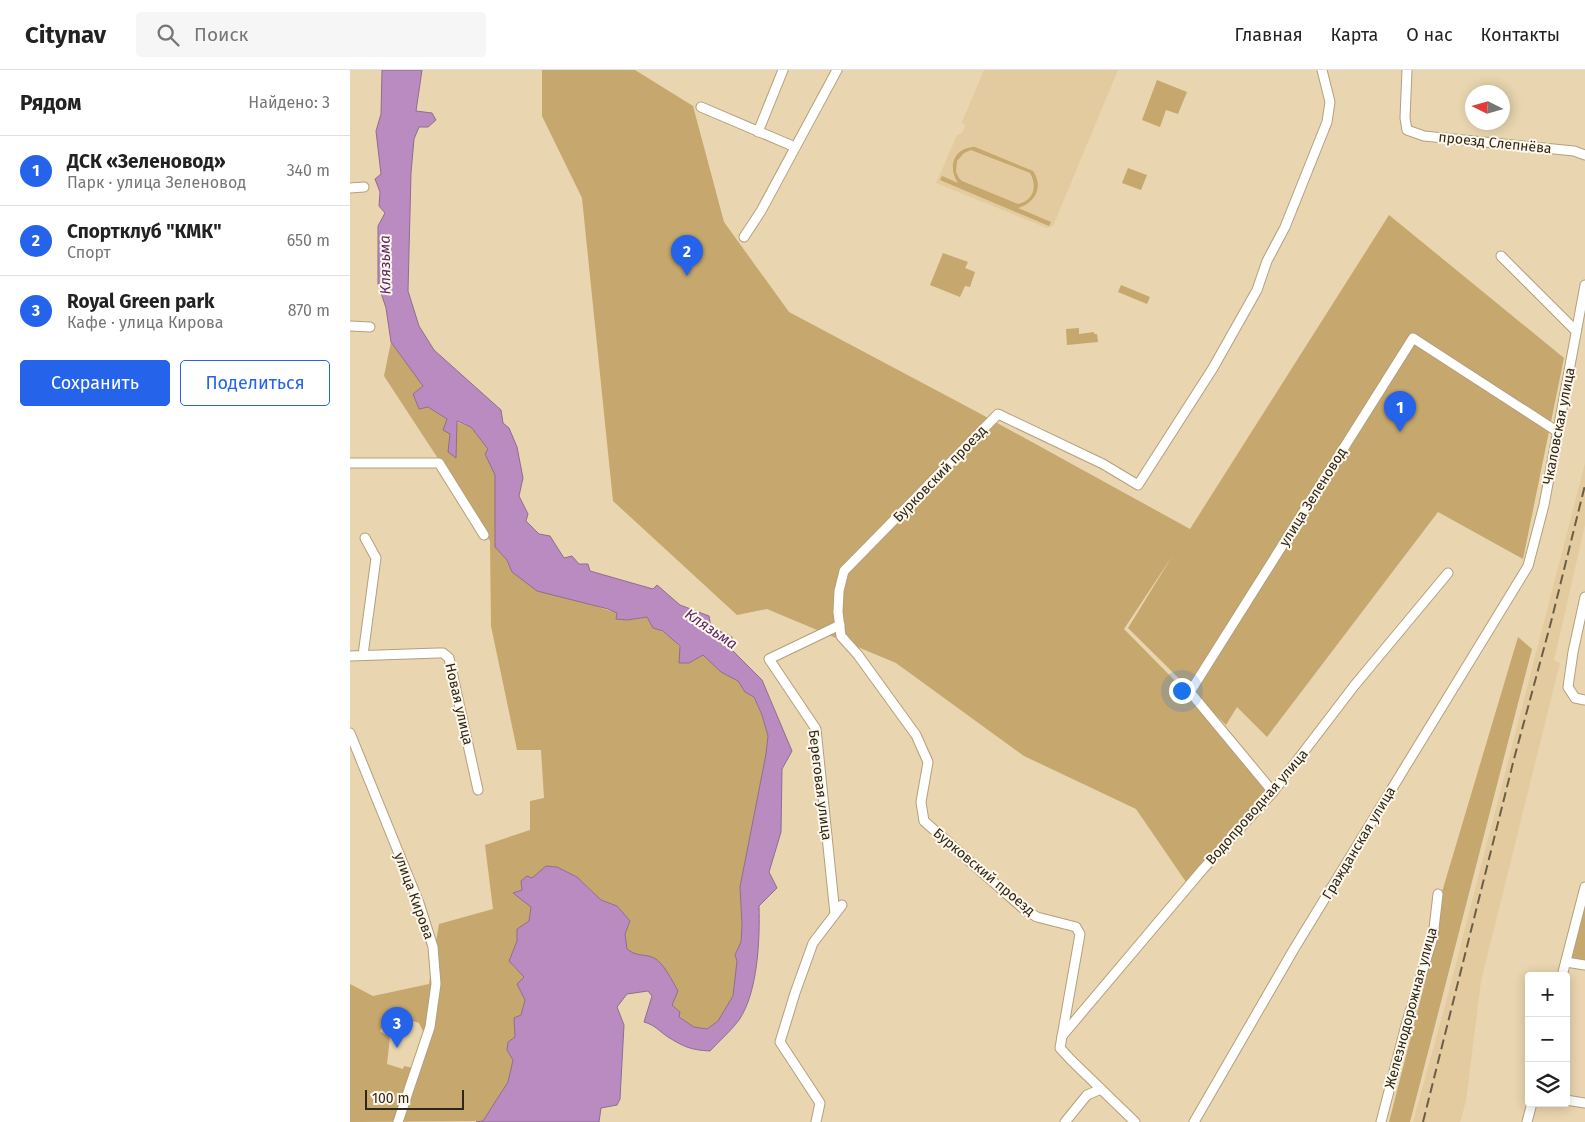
<!DOCTYPE html>
<html lang="ru">
<head>
<meta charset="utf-8">
<style>
	body { margin:0; font-family:"Fira Sans",sans-serif; background:#f6f6f6; color:#222 }
	.controls { position:absolute; right:15px; bottom:15px; display:grid; overflow:hidden; border-radius:5px; box-shadow:0 2px 12px #0003 }
	.controls button { width:45px; height:45px; display:grid; place-items:center; padding:0; border:0; border-bottom:1px solid #e0e0e0; background:#fff; color:#222; font:25px sans-serif }
	.compass { position:absolute; left:1115px; top:15px; width:45px; height:45px; border-radius:50%; background:#fff; box-shadow:0 2px 12px #0003; rotate:275deg }
	.scale { position:absolute; left:15px; bottom:12px; width:99px; box-sizing:border-box; padding-left:5px; border:2px solid #2f2819; border-top:0; font-size:14px; line-height:18px; white-space:nowrap; color:#2f2819; -webkit-text-stroke:4px #fef8ec; paint-order:stroke }
	.you { position:absolute; left:831px; top:620px; width:18px; height:18px; margin:-12px; border:4px solid #fff; border-radius:50%; background:#1a73e8; box-shadow:0 0 0 8px #1a73e833 }
	.badge { display:grid; place-items:center; width:32px; height:32px; border-radius:50%; background:#2563eb; color:#fff; font-size:16px; font-weight:700 }
	.pin { position:absolute; translate:-50% -41px; filter:drop-shadow(0 1px 2px #0008) }
	.pin::after { content:''; position:absolute; top:26px; width:18px; height:15px; background:inherit; clip-path:polygon(0 0,100% 0,50% 100%) }
	.list { margin:0; padding:0; list-style:none }
	h2 { display:flex; justify-content:space-between; align-items:center; height:65px; margin:0; padding:0 20px; font-size:21px }
	h2 small { font-size:16px; font-weight:400; color:#767676 }
	.list li { display:grid; grid-template-columns:32px 1fr auto; gap:15px; align-items:center; box-sizing:border-box; height:70px; padding:0 20px; border-top:1px solid #e0e0e0 }
	.list b { display:block; font-size:19px; white-space:nowrap }
	.list p { margin:0; font-size:16px; white-space:nowrap; color:#767676 }
	.list em { font-size:16px; font-style:normal; color:#767676 }
	.actions { display:flex; gap:10px; padding:15px 20px }
	.actions a { flex:1; padding:11px 0; border:1px solid #2563eb; border-radius:5px; text-align:center; font-size:18px; color:#2563eb }
	.actions .main { background:#2563eb; color:#fff }
	.icon { flex:none; width:28px; height:28px; fill:none; stroke:currentColor; stroke-width:2; stroke-linecap:round; stroke-linejoin:round }
	.map { position:relative; flex:none; width:1235px; height:1052px; overflow:hidden }
	header { display:flex; align-items:center; gap:30px; box-sizing:border-box; height:70px; padding:0 25px; background:#fff; border-bottom:1px solid #e0e0e0 }
	header strong { font-size:24px }
	nav { display:flex; gap:28px; margin-inline-start:auto; font-size:18px }
	.search { width:350px; height:45px; background:#f6f6f6; display:flex; align-items:center; gap:12px; box-sizing:border-box; padding:0 18px; border-radius:5px; color:#767676; font-size:19px }
	main { display:flex }
	aside { flex:1; background:#fff }
	.map>svg:first-child { display:block }
	.built { fill:#e3cb9f }
	.green { fill:#c6a76d; fill-rule:evenodd }
	.water { fill:#ba8bc0; stroke:#906d8e }
	.lines { fill:none; stroke-linecap:round; stroke-linejoin:round }
	.minor-casing { stroke:#b4a07c; stroke-width:11 }
	.minor { stroke:#fff; stroke-width:9 }
	.rail { stroke:#695e48; stroke-width:2; stroke-dasharray:10 5; stroke-linecap:butt }
	.labels { text-anchor:middle; dominant-baseline:central; stroke-width:4; stroke-linejoin:round; paint-order:stroke }
	.street-label { font-size:14px; fill:#2f2819; stroke:#fef8ec }
	.water-label { font-size:15px; font-style:italic; fill:#5e2566; stroke:#fef8ec }
</style>
</head>
<body>
<header>
<strong>Citynav</strong>
<div class="search"><svg class="icon" aria-label="search" viewBox="0 0 24 24"><circle cx="10" cy="10" r="6"/><path d="M15 15l6 6"/></svg>Поиск</div>
<nav><a>Главная</a><a>Карта</a><a>О нас</a><a>Контакты</a></nav>
</header>
<main>
<aside>
<h2>Рядом<small>Найдено: 3</small></h2>
<ul class="list">
<li><span class="badge">1</span><div><b>ДСК «Зеленовод»</b><p>Парк · улица Зеленовод</p></div><em>340 m</em></li>
<li><span class="badge">2</span><div><b>Спортклуб &quot;КМК&quot;</b><p>Спорт</p></div><em>650 m</em></li>
<li><span class="badge">3</span><div><b>Royal Green park</b><p>Кафе · улица Кирова</p></div><em>870 m</em></li>
</ul>
<div class="actions"><a class="main">Сохранить</a><a>Поделиться</a></div>
</aside>
<div class="map">
<svg width="1235" height="1052" viewBox="0 0 1235 1052">
	<rect width="100%" height="100%" fill="#e9d5af"/>
	<!-- built -->
	<g class="built">
		<path d="M 634,0 L 768,0 L 703,156 L 697,158 L 586,113 L 607,65 L 612,63 L 615,56 L 612,52 Z"/>
		<path d="M 1235,393 L 1235,455 L 1204,590 L 1210,593 L 1131,911 L 1116,1031 L 1110,1052 L 1063,1052 L 1095,936 Z"/>
	</g>
	<!-- green -->
	<g class="green">
		<path d="M 192,0 L 285,0 L 343,36 L 374,152 L 439,242 L 629,343 L 840,459 L 1039,145 L 1214,288 L 1173,489 L 1088,442 L 917,667 L 887,637 L 876,655 L 778,558 L 823,485 L 774,559 L 837,623 L 918,722 L 836,812 L 786,739 L 674,686 L 546,593 L 417,539 L 387,545 L 263,431 L 232,128 L 192,46 Z"/>
		<path d="M 807,10 L 837,22 L 828,44 L 816,40 L 810,57 L 792,50 Z"/>
		<path d="M 625,77 L 683,101 C 694,117 685,133 668,138 L 701,152 L 699,156 L 590,110 L 592,106 L 608,113 C 597,97 604,77 625,77 ZM 621,80 L 680,103 C 688,117 683,131 668,134 L 612,111 L 609,108 L 606,102 L 607,91 L 614,83 Z"/>
		<path d="M 778,98 L 797,105 L 791,120 L 772,113 Z"/>
		<path d="M 593,183 L 618,192 L 615,198 L 625,202 L 620,217 L 615,216 L 610,227 L 580,215 Z"/>
		<path d="M 771,215 L 800,227 L 797,234 L 768,222 Z"/>
		<path d="M 729,258 L 729,264 L 744,262 L 744,264 L 747,264 L 748,272 L 717,275 L 716,259 Z"/>
		<path d="M 41,272 L 74,316 L 63,324 L 69,339 L 78,337 L 97,349 L 121,357 L 138,379 L 135,384 L 145,405 L 145,477 L 157,490 L 163,502 L 251,538 L 267,543 L 267,549 L 277,550 L 297,547 L 303,558 C 322,563 331,577 339,593 L 353,584 L 371,602 L 388,611 L 395,622 L 403,626 L 412,645 L 418,666 L 416,684 L 390,817 L 392,855 L 391,872 L 385,885 L 387,891 L 383,926 L 368,951 L 357,959 L 344,957 L 329,947 L 330,942 L 322,935 L 304,888 L 285,885 L 277,879 L 275,864 L 280,851 L 267,836 L 251,830 L 227,807 L 207,797 L 196,796 L 181,837 L 179,851 L 167,859 L 167,871 L 159,891 L 174,907 L 167,914 L 175,930 L 171,945 L 164,948 L 165,967 L 158,972 L 157,980 L 163,990 L 158,1012 L 133,1051 L 0,1052 L 0,914 L 23,926 L 79,914 L 89,854 L 143,839 L 135,775 L 180,760 L 180,731 L 194,728 L 191,680 L 167,680 L 141,556 L 140,471 L 87,387 L 34,306 ZM 40,944 L 69,953 L 73,961 L 63,998 L 54,996 L 53,999 L 37,994 L 40,967 L 30,961 Z"/>
		<path d="M 1168,567 L 1182,579 L 1060,1052 L 1039,1052 L 1084,877 L 1092,822 Z"/>
		<path d="M 1235,835 L 1235,890 L 1222,888 Z"/>
	</g>
	<!-- water -->
	<path class="water" d="M 32,0 L 72,0 L 66,41 L 82,43 L 86,50 L 78,57 L 69,57 L 64,69 L 61,103 L 58,221 L 69,256 L 84,280 L 151,340 L 153,353 L 159,358 L 167,377 L 173,408 L 169,426 L 178,444 L 176,451 L 189,464 L 200,466 L 214,488 L 222,486 L 229,494 L 238,494 L 240,501 L 303,519 L 307,515 L 330,535 L 359,546 L 361,557 L 382,567 L 382,580 L 412,610 L 442,681 L 432,699 L 431,762 L 419,802 L 427,818 L 409,836 C 410,869 408,922 389,950 C 381,961 369,971 360,981 C 341,980 334,977 318,967 C 309,961 305,955 294,952 L 302,926 L 298,921 L 277,924 L 267,937 L 274,955 L 270,1029 L 267,1035 L 251,1038 L 249,1052 L 126,1052 L 133,1051 L 158,1012 L 163,990 L 157,980 L 158,972 L 165,967 L 164,948 L 171,945 L 175,930 L 167,914 L 174,907 L 159,891 L 167,871 L 167,859 L 179,851 L 181,837 L 163,823 L 172,820 L 171,811 L 177,806 L 182,808 L 196,796 L 207,797 L 227,807 L 251,830 L 267,836 L 280,851 L 275,864 L 277,879 C 289,888 294,883 304,888 C 313,892 323,912 328,921 L 322,935 L 330,942 L 329,947 L 344,957 L 357,959 L 368,951 L 383,926 L 387,891 L 385,885 L 391,872 L 392,855 L 390,817 L 416,684 L 418,666 L 412,645 L 404,627 L 395,622 L 388,611 L 371,602 L 353,585 L 339,593 L 329,593 L 330,576 L 313,561 L 303,558 L 297,547 L 277,550 L 266,549 L 267,543 L 258,539 L 187,521 L 162,502 L 157,490 L 145,477 L 145,405 L 135,384 L 138,379 L 121,357 L 107,351 L 106,388 L 98,382 L 100,364 L 93,360 L 97,349 L 78,337 L 69,339 L 63,324 L 73,316 L 41,272 L 36,238 L 28,214 L 28,156 L 35,143 L 29,136 L 30,122 L 25,109 L 31,104 L 26,61 L 31,44 Z"/>
	<g class="lines">
		<defs>
			<g id="minor">
				<path d="M 1057,0 L 1055,48 L 1057,60 L 1074,66 L 1224,81 L 1235,85"/>
				<path d="M 351,37 L 445,77"/>
				<path d="M 408,62 L 433,0"/>
				<path d="M 0,118 L 14,117"/>
				<path d="M 394,167 L 411,141 L 487,0"/>
				<path d="M 1151,186 L 1226,261"/>
				<path d="M 0,256 L 20,257"/>
				<path d="M 0,393 L 89,393 L 134,465"/>
				<path d="M 1235,527 L 1223,582 L 1218,617 L 1225,628 L 1235,630"/>
				<path d="M 13,585 L 26,488 L 15,468"/>
				<path d="M 0,586 L 88,583 L 93,583 L 99,588 L 128,720"/>
				<path d="M 0,663 L 69,833 L 83,877 L 86,914 L 80,957 L 48,1052"/>
				<path d="M 923,722 L 840,622 L 1063,268 L 1208,362"/>
				<path d="M 485,844 L 466,659 L 419,589 L 490,555"/>
				<path d="M 1216,892 L 1235,895"/>
				<path d="M 1212,906 L 1235,817"/>
				<path d="M 712,966 L 853,799 L 923,722 L 1004,616 L 1098,503"/>
				<path d="M 1216,1030 L 1235,1033"/>
				<path d="M 466,1052 L 470,1033 L 430,972 L 445,923 L 463,873 L 492,835"/>
				<path d="M 715,1052 L 737,1025 L 751,1019"/>
				<path d="M 785,1052 L 721,990 L 710,978 L 730,864 L 726,857 L 687,847 L 675,840 L 574,751 L 571,732 L 578,692 L 566,665 L 508,585 L 491,566 L 488,542 L 489,521 L 494,501 L 648,344 L 753,394 L 788,415 L 863,298 L 907,220 L 917,191 L 935,157 L 977,52 L 980,32 L 972,0"/>
				<path d="M 844,1052 L 944,879 L 1178,496 L 1194,435 L 1235,215"/>
				<path d="M 1031,1052 L 1056,955 L 1083,867 L 1088,824"/>
				<path d="M 1177,1052 L 1182,1033"/>
			</g>
		</defs>
		<!-- minor casing -->
		<use href="#minor" class="minor-casing"/>
		<!-- minor -->
		<use href="#minor" class="minor"/>
		<!-- rail -->
		<path class="rail" d="M 1073,1052 L 1164,689 L 1201,552 L 1235,415"/>
	</g>
	<g class="labels">
		<!-- street labels -->
		<g class="street-label">
			<text transform="translate(1145 73) rotate(6)">проезд Слепнёва</text>
			<text transform="translate(1209 356) rotate(-79)">Чкаловская улица</text>
			<text transform="translate(590 404) rotate(-46)">Бурковский проезд</text>
			<text transform="translate(963 427) rotate(-58)">улица Зеленовод</text>
			<text transform="translate(109 634) rotate(77)">Новая улица</text>
			<text transform="translate(470 715) rotate(83)">Береговая улица</text>
			<text transform="translate(907 737) rotate(-49)">Водопроводная улица</text>
			<text transform="translate(1009 773) rotate(-59)">Гражданская улица</text>
			<text transform="translate(634 802) rotate(40)">Бурковский проезд</text>
			<text transform="translate(64 826) rotate(70)">улица Кирова</text>
			<text transform="translate(1061 938) rotate(-75)">Железнодорожная улица</text>
		</g>
		<!-- water labels -->
		<g class="water-label">
			<text transform="translate(35 195) rotate(-91)">Клязьма</text>
			<text transform="translate(361 559) rotate(34)">Клязьма</text>
		</g>
	</g>
</svg>
<div class="controls">
<button>+</button>
<button>−</button>
<button><svg class="icon" aria-label="layers" viewBox="0 0 24 24"><path d="M12 4l9 5-9 5-9-5zM3 14l9 5 9-5"/></svg></button>
</div>
<svg class="compass" viewBox="-18 -18 36 36"><path d="M0-13l5 13h-10z" fill="#e53935"/><path d="M0 13l5-13h-10z" fill="#767676"/></svg>
<div class="scale">100 m</div>
<div class="you"></div>
<div class="pin badge" style="left:1050px;top:362px">1</div>
<div class="pin badge" style="left:337px;top:206px">2</div>
<div class="pin badge" style="left:47px;top:978px">3</div>
</div>
</main>
</body>
</html>
